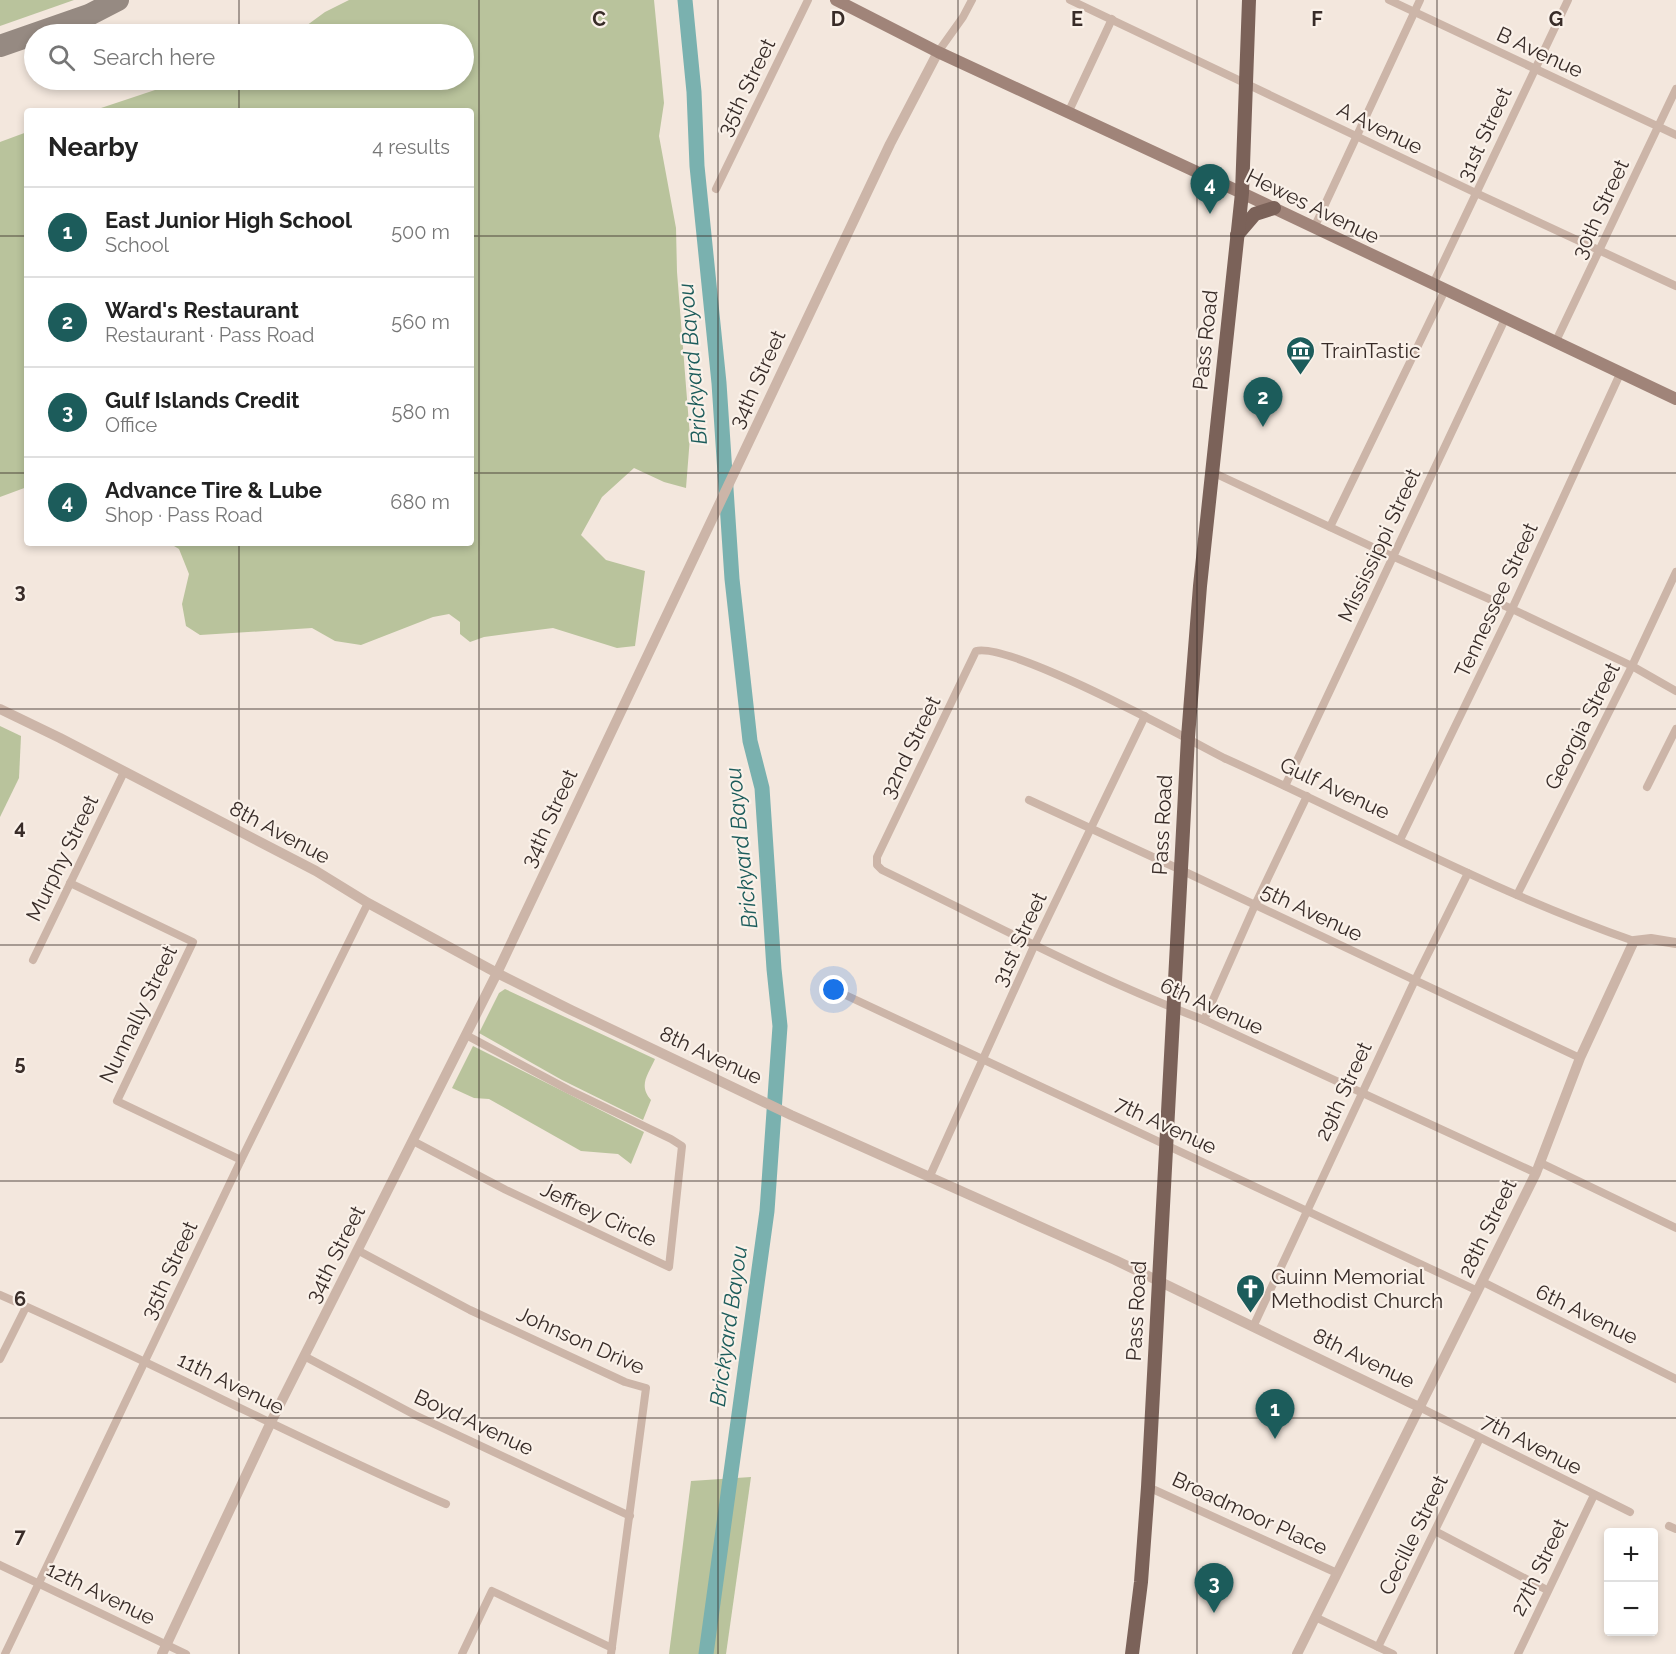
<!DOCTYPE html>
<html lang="en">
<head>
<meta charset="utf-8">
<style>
	body { margin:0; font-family:Raleway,sans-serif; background:#f6f6f6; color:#222 }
	.controls { position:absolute; right:18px; bottom:18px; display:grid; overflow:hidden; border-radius:6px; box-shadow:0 3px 9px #0003 }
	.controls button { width:54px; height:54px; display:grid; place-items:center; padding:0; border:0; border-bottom:2px solid #e0e0e0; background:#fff; color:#222; font:30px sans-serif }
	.you { position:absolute; left:834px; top:990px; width:21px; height:21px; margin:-15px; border:4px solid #fff; border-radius:50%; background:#1a73e8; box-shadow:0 0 0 9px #1a73e833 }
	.badge { display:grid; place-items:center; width:39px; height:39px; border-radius:50%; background:#1c5c5b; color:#fff; font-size:20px; font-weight:700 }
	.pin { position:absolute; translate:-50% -50px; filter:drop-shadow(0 2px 3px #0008) }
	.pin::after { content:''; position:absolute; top:32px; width:21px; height:18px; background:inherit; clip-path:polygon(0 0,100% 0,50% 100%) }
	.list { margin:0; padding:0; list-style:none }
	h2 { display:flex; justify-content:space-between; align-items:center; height:78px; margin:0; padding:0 24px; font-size:26px }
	h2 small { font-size:20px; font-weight:400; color:#767676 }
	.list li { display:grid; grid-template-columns:39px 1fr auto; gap:18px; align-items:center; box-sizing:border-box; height:90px; padding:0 24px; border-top:2px solid #e0e0e0 }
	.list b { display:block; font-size:22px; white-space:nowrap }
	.list p { margin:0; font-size:20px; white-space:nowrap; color:#767676 }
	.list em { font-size:20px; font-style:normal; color:#767676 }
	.icon { flex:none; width:33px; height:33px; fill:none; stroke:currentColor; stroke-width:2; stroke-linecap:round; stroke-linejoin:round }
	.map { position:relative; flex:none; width:1676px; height:1654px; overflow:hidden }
	.search { position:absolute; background:#fff; box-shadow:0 3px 9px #0003; left:24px; top:24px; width:450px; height:66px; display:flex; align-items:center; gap:15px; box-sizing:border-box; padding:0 21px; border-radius:33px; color:#767676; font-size:22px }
	.panel { position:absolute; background:#fff; box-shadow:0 3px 9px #0003; left:24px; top:108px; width:450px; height:438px; border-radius:6px }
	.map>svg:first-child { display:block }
	.green { fill:#b9c39c }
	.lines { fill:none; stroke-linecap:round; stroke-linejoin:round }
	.river { stroke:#7ab1af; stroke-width:15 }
	.taxiway { stroke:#968a82; stroke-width:22 }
	.minor { stroke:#ccb5a8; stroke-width:8 }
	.tertiary { stroke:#ccb5a8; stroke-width:10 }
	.secondary { stroke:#a08479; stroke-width:12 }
	.primary { stroke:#7b6259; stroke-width:14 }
	.grid { fill:none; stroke:#382c28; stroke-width:1.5; stroke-opacity:0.55 }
	.labels { text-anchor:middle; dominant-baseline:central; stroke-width:4.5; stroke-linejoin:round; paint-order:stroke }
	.street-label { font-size:21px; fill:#382c28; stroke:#faf1e9 }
	.poi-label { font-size:21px; fill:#382c28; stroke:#faf1e9; text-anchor:start }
	.water-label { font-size:22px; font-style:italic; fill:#1c5c5b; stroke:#faf1e9 }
	.grid-label { font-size:20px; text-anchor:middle; font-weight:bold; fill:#382c28; stroke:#faf1e9; stroke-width:4.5; stroke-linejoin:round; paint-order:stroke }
</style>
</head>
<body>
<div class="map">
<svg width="1676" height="1654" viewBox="0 0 1676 1654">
	<rect width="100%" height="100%" fill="#f3e7dd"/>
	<!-- green -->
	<g class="green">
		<path d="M 0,0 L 74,0 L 0,26 Z"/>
		<path d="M 349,0 L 654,0 L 664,103 L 659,136 L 676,228 L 677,272 L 690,437 L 686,488 L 664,482 L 634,468 L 602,497 L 581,535 L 606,560 L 645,571 L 635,646 L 617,648 L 553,628 L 484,637 L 470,642 L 460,634 L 460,622 L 449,614 L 433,617 L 361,645 L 335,641 L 312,628 L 200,635 L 186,626 L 182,604 L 189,574 L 179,549 L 169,543 L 471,543 L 471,111 L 92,111 L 185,80 L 464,80 L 464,34 L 295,34 L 325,12 Z"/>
		<path d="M 27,132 L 27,487 L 0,497 L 0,142 Z"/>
		<path d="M 0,726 L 21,736 L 19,778 L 0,817 Z"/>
		<path d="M 505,989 L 655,1059 C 648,1075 638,1085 651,1100 L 643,1120 L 562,1080 L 479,1033 L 499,993 Z"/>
		<path d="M 473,1046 L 644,1132 L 631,1164 L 618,1154 L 581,1151 L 489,1099 L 474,1098 L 452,1088 Z"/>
		<path d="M 751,1477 L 726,1654 L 669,1654 L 691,1481 Z"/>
	</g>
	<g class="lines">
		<!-- river -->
		<path class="river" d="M 685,0 L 694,92 L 697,166 L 719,383 L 732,579 L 750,741 L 762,788 L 774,969 L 780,1026 L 767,1211 L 706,1654"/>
		<!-- taxiway -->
		<path class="taxiway" d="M 0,46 L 89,15 L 118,0"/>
		<!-- minor -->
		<g class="minor">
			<path d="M 1070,0 L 1476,193 L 1676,286"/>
			<path d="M 1389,0 L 1676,135"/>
			<path d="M 938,52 L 963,17 L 972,0"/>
			<path d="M 1068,113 L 1112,19"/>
			<path d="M 716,189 L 808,0"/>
			<path d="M 1314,228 L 1420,0"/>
			<path d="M 1433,284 L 1568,0"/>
			<path d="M 1555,343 L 1676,89"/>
			<path d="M 1212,472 L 1394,557 L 1512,609 L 1632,666 L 1676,691"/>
			<path d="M 1330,527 L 1445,290"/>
			<path d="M 1285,786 L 1505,319"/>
			<path d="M 1647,787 L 1676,729"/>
			<path d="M 1029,800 L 1181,870 L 1580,1058"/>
			<path d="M 1400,840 L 1512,609 L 1620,374"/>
			<path d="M 70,883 L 193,942 L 117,1101 L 241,1160"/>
			<path d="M 1517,895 L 1632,666 L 1676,572"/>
			<path d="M 33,960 L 124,772"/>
			<path d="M 839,992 L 1478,1291"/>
			<path d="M 1204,1020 L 1255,905 L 1307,796"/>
			<path d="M 413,1141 L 506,1190 L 669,1267 L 682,1146 L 671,1139 L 569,1090 L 466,1035"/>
			<path d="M 1541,1163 L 1676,1228"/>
			<path d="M 1536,1173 L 1204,1020 C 1093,978 988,921 882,870 L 877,865 L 877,857 L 976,651 C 1011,642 1184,737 1224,758 C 1360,819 1492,892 1634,941"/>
			<path d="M 929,1178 L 1035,944 L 1145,716"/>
			<path d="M 359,1251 L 470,1310 L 625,1382 L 646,1388 L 611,1654"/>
			<path d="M 1483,1282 L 1676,1379"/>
			<path d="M 0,1295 C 151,1361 296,1439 446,1504"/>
			<path d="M 1253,1327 L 1415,980 L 1468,873"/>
			<path d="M 304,1356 L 415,1415 L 630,1516"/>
			<path d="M 0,1359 L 26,1307"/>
			<path d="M 1419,1407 L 1630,1512"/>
			<path d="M 1148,1487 L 1337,1573"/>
			<path d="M 1669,1526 L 1676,1529"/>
			<path d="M 1435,1531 L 1547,1590"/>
			<path d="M 0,1565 L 186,1654"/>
			<path d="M 1315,1617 L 1393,1654"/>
			<path d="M 1378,1647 L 1480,1438"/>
			<path d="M 5,1654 L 241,1160 L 368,903"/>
			<path d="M 462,1654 L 492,1591 L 612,1648"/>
			<path d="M 1518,1654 L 1594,1495"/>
		</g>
		<!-- tertiary -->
		<g class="tertiary">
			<path d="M 0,709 L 60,738 L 316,871 L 368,903 L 497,973 L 571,1010 L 791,1115 L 1115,1260 L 1419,1407"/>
			<path d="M 162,1654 L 271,1422 L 497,973 L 890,144 L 938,52"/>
			<path d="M 1297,1654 L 1536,1173 L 1580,1058 L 1634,941 L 1651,939 L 1676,943"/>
		</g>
		<!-- secondary -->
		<path class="secondary" d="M 836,0 L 938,52 L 1242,193 L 1676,399"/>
		<!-- primary -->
		<g class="primary">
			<path d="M 1237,235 L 1255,214 L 1274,208"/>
			<path d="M 1132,1654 L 1141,1582 L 1148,1487 L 1188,737 L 1200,586 L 1242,193 L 1249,0"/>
		</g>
	</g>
	<!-- grid -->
	<path class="grid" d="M 239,0 L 239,34M 479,0 L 479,1654M 718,0 L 718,1654M 958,0 L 958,1654M 1197,0 L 1197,1654M 1437,0 L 1437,1654M 239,80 L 239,111M 0,236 L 27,236M 471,236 L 1676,236M 0,473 L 27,473M 471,473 L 1676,473M 239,543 L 239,1654M 0,709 L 1676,709M 0,945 L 1676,945M 0,1181 L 1676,1181M 0,1418 L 1676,1418"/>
	<!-- icons -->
	<defs>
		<symbol id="museum-pin" viewBox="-11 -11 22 30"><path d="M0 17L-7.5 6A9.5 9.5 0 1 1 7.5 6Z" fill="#1c5c5b" stroke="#faf1e9"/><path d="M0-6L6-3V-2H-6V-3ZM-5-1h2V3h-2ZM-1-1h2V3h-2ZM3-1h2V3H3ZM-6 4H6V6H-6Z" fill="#fff"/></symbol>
		<symbol id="church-pin" viewBox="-11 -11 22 30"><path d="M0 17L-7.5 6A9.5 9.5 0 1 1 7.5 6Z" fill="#1c5c5b" stroke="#faf1e9"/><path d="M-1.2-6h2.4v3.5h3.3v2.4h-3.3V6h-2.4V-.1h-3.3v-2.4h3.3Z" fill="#fff"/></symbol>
	</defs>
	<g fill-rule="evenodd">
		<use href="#museum-pin" x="1284" y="334" width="33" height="45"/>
		<use href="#church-pin" x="1234" y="1272" width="33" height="45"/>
	</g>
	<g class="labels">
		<!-- street labels -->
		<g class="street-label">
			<text transform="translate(1540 52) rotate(25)">B Avenue</text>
			<text transform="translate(746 87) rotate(-64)">35th Street</text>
			<text transform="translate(1380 128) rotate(26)">A Avenue</text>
			<text transform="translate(1484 134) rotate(-65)">31st Street</text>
			<text transform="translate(1313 206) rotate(26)">Hewes Avenue</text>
			<text transform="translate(1600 209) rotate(-65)">30th Street</text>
			<text transform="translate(1205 340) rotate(-84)">Pass Road</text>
			<text transform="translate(757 379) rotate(-65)">34th Street</text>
			<text transform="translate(1379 545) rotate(-65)">Mississippi Street</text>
			<text transform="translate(1496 600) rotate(-65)">Tennessee Street</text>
			<text transform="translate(1582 726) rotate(-63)">Georgia Street</text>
			<text transform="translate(910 747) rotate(-64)">32nd Street</text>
			<text transform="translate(1335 788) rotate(25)">Gulf Avenue</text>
			<text transform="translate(549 818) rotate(-65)">34th Street</text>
			<text transform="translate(1162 825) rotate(-87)">Pass Road</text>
			<text transform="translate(280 832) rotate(28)">8th Avenue</text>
			<text transform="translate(62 858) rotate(-64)">Murphy Street</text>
			<text transform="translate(1312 912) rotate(25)">5th Avenue</text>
			<text transform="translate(1019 939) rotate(-65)">31st Street</text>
			<text transform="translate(1212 1006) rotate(24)">6th Avenue</text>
			<text transform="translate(138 1014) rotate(-64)">Nunnally Street</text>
			<text transform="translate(711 1055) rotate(25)">8th Avenue</text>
			<text transform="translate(1343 1091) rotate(-65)">29th Street</text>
			<text transform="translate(1166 1125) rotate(25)">7th Avenue</text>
			<text transform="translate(599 1214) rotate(25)">Jeffrey Circle</text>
			<text transform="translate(1487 1228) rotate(-64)">28th Street</text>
			<text transform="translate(335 1254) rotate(-63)">34th Street</text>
			<text transform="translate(169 1270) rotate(-65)">35th Street</text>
			<text transform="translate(1136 1311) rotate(-87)">Pass Road</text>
			<text transform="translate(1587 1314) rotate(26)">6th Avenue</text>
			<text transform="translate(581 1340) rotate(24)">Johnson Drive</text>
			<text transform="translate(1364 1358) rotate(26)">8th Avenue</text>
			<text transform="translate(231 1383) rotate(26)">11th Avenue</text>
			<text transform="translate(474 1422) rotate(25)">Boyd Avenue</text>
			<text transform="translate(1532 1444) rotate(27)">7th Avenue</text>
			<text transform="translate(1250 1513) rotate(25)">Broadmoor Place</text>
			<text transform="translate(1413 1535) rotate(-64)">Cecille Street</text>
			<text transform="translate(1539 1567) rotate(-64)">27th Street</text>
			<text transform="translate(101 1593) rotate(26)">12th Avenue</text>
		</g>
		<!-- poi labels -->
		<g class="poi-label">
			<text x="1321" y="350">TrainTastic</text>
			<text x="1271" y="1276">Guinn Memorial<tspan x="1271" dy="24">Methodist Church</tspan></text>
		</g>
		<!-- water labels -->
		<g class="water-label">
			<text transform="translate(692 364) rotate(-95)">Brickyard Bayou</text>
			<text transform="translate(741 848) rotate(-96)">Brickyard Bayou</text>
			<text transform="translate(728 1326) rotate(-82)">Brickyard Bayou</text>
		</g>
	</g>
	<g class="grid-label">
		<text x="599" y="26">C</text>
		<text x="838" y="26">D</text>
		<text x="1077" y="26">E</text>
		<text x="1317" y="26">F</text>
		<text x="1556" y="26">G</text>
		<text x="20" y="598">3</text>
		<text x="20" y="834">4</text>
		<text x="20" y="1070">5</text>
		<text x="20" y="1306">6</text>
		<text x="20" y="1543">7</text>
	</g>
</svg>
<div class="controls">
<button>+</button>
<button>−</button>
</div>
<div class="you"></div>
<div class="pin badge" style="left:1275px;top:1439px">1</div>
<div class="pin badge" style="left:1263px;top:427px">2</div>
<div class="pin badge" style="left:1214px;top:1613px">3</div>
<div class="pin badge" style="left:1210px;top:214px">4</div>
<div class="search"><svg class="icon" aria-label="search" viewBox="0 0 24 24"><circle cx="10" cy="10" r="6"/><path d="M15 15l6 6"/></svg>Search here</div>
<section class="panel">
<h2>Nearby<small>4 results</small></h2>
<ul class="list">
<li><span class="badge">1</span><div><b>East Junior High School</b><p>School</p></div><em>500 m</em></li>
<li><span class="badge">2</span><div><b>Ward's Restaurant</b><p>Restaurant · Pass Road</p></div><em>560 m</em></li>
<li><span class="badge">3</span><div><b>Gulf Islands Credit</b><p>Office</p></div><em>580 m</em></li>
<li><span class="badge">4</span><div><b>Advance Tire &amp; Lube</b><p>Shop · Pass Road</p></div><em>680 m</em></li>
</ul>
</section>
</div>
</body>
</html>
